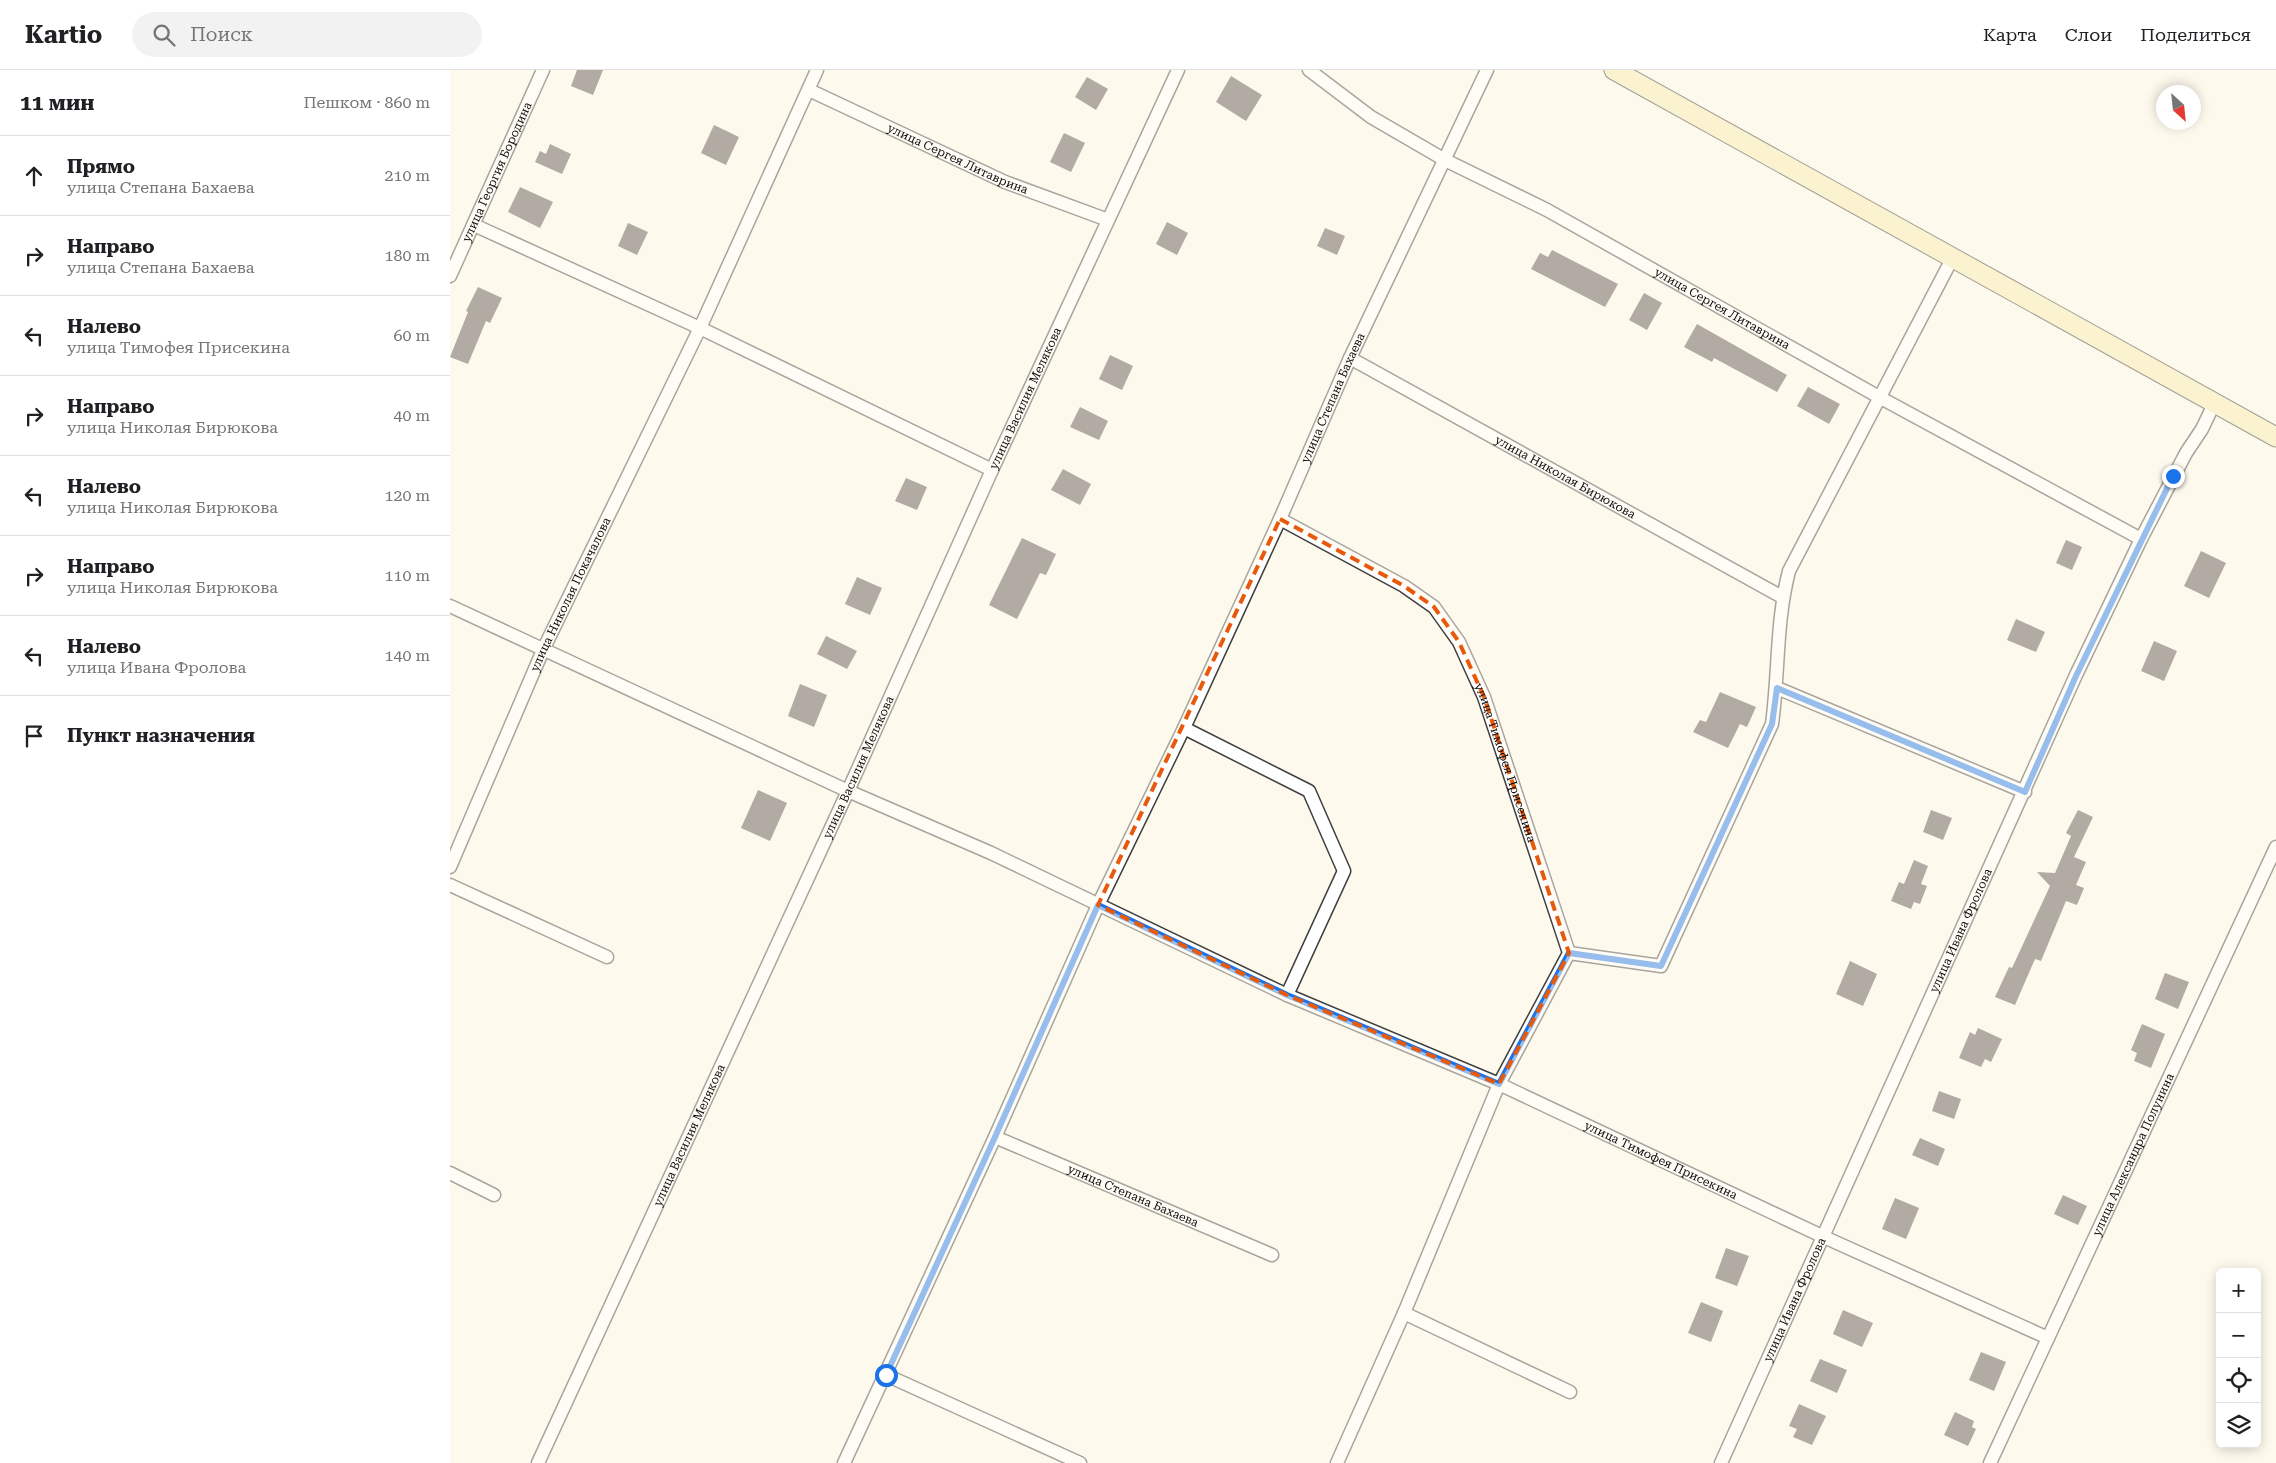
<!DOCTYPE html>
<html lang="ru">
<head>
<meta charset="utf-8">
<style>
	body { margin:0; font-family:"Roboto Serif",serif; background:#f2f2f2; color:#202124 }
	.controls { position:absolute; right:15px; bottom:15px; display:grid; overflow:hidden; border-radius:8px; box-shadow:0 2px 12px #0003 }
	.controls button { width:45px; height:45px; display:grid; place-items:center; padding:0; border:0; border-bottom:1px solid #e0e0e0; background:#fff; color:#202124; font:25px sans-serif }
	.compass { position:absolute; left:1706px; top:15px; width:45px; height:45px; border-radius:50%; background:#fff; box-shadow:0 2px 12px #0003; rotate:153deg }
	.stop { position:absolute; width:15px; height:15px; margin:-11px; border:4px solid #1a73e8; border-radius:50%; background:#fff }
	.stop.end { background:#1a73e8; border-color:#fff; box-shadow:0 1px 5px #0008 }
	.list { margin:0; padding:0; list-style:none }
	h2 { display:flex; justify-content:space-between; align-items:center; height:65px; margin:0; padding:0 20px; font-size:21px }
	h2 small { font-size:16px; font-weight:400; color:#757577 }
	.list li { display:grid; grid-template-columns:32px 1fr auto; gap:15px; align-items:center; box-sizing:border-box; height:80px; padding:0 20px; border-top:1px solid #e0e0e0 }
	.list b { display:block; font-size:19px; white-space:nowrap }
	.list p { margin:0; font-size:16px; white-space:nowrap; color:#757577 }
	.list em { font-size:16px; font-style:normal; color:#757577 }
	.icon { flex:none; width:28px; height:28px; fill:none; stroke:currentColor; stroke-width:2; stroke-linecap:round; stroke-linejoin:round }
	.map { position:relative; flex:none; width:1826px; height:1393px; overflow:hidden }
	header { display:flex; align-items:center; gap:30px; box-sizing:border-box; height:70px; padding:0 25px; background:#fff; border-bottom:1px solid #e0e0e0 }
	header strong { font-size:24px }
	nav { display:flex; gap:28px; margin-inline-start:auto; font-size:18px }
	.search { width:350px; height:45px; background:#f2f2f2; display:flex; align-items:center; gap:12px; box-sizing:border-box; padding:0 18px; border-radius:28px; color:#757577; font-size:19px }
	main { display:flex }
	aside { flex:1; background:#fff }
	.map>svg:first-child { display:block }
	.building { fill:#544d4a }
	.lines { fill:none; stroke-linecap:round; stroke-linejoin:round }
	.minor-casing { stroke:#3f3f3f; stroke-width:15 }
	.secondary-casing { stroke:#2e2e2e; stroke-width:21 }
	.minor { stroke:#fff; stroke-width:12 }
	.secondary { stroke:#f8e9ae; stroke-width:19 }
	.route { stroke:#1a73e8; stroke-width:6 }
	.marked { fill:none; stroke:#e8590c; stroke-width:4; stroke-dasharray:10 6; stroke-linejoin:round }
	.labels { text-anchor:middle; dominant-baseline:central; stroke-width:5; stroke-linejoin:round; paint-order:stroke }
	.street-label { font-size:12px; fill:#0c0c0c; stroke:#fff }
</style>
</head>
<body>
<header>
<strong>Kartio</strong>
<div class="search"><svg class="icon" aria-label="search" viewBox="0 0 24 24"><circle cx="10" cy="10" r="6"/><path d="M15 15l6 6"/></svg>Поиск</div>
<nav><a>Карта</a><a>Слои</a><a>Поделиться</a></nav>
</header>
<main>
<aside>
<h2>11 мин<small>Пешком · 860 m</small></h2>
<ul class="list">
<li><svg class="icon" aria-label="ahead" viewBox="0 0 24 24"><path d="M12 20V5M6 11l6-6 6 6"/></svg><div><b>Прямо</b><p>улица Степана Бахаева</p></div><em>210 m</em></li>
<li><svg class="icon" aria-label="right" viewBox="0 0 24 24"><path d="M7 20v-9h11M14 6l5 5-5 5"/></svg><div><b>Направо</b><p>улица Степана Бахаева</p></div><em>180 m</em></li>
<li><svg class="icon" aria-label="left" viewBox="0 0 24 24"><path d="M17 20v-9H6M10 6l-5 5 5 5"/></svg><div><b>Налево</b><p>улица Тимофея Присекина</p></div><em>60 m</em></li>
<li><svg class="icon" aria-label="right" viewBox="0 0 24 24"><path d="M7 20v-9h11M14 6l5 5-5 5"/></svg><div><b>Направо</b><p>улица Николая Бирюкова</p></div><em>40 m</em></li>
<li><svg class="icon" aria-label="left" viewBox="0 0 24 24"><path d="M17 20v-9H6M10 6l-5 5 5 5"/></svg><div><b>Налево</b><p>улица Николая Бирюкова</p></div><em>120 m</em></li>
<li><svg class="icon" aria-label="right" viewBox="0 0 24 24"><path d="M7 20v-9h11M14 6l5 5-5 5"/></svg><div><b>Направо</b><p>улица Николая Бирюкова</p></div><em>110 m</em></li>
<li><svg class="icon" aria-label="left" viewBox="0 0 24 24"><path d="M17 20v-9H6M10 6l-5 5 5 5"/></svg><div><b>Налево</b><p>улица Ивана Фролова</p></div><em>140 m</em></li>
<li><svg class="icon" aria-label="arrive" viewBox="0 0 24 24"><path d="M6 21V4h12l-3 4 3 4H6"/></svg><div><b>Пункт назначения</b></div></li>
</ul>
</aside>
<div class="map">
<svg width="1826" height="1393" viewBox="0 0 1826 1393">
	<rect width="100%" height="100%" fill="#fef9ed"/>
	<!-- building -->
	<g class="building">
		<path d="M 127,0 L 153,0 L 143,25 L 121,16 Z"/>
		<path d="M 781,6 L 812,25 L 796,51 L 766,32 Z"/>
		<path d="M 637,7 L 658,19 L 646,40 L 625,27 Z"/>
		<path d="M 264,55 L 289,67 L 276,95 L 251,83 Z"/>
		<path d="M 614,63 L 635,73 L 621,102 L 600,92 Z"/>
		<path d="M 100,74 L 121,84 L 112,104 L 85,92 L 90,81 L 96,84 Z"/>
		<path d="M 70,117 L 103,132 L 90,158 L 58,142 Z"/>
		<path d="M 717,152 L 738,163 L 727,185 L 706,174 Z"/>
		<path d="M 178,153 L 198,162 L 187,185 L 168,176 Z"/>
		<path d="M 875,158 L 895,166 L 887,185 L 867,176 Z"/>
		<path d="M 1102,180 L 1168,214 L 1155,237 L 1081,199 L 1090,183 L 1098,187 Z"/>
		<path d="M 28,217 L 52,228 L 40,253 L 36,251 L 18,294 L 0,287 L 18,242 L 16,241 Z"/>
		<path d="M 1194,223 L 1212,233 L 1197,260 L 1179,250 Z"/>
		<path d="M 1247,254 L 1337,305 L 1327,322 L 1264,288 L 1262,292 L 1234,277 Z"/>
		<path d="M 660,285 L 683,296 L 672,320 L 649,309 Z"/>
		<path d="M 1358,317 L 1390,334 L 1379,354 L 1347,336 Z"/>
		<path d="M 630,337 L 658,351 L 649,370 L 620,357 Z"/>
		<path d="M 613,399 L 641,414 L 630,435 L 601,420 Z"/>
		<path d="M 456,408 L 477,417 L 467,440 L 445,431 Z"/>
		<path d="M 572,468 L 606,484 L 596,505 L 590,503 L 567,549 L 539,535 Z"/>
		<path d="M 1616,470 L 1632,477 L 1622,500 L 1606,493 Z"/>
		<path d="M 1751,481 L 1776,493 L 1759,528 L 1734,516 Z"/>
		<path d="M 407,507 L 432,518 L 420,545 L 395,534 Z"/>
		<path d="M 1566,549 L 1595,562 L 1586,582 L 1557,570 Z"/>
		<path d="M 376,566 L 407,581 L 397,599 L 367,584 Z"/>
		<path d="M 1704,571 L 1727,581 L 1714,611 L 1691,601 Z"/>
		<path d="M 350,614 L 377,625 L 364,657 L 338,646 Z"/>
		<path d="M 1270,622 L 1306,637 L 1297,657 L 1290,654 L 1278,678 L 1243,662 L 1250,650 L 1256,652 Z"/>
		<path d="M 308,720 L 337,733 L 320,771 L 291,758 Z"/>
		<path d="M 1481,740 L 1502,748 L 1493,770 L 1473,762 Z"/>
		<path d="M 1628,740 L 1643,747 L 1624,787 L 1636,792 L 1626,815 L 1634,818 L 1627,835 L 1616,831 L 1591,891 L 1585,889 L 1565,935 L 1545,927 L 1559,897 L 1562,898 L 1600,816 L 1587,802 L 1605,803 L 1621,766 L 1616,763 Z"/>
		<path d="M 1464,790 L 1478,796 L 1471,814 L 1477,816 L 1470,834 L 1464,832 L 1461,839 L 1441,831 L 1449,812 L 1454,814 Z"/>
		<path d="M 1400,891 L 1427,904 L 1413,936 L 1386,924 Z"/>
		<path d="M 1715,903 L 1739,912 L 1728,939 L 1705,929 Z"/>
		<path d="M 1692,954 L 1715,964 L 1701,998 L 1684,991 L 1687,983 L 1681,980 Z"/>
		<path d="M 1528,958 L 1552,969 L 1541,992 L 1535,989 L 1531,997 L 1509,988 L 1520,962 L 1525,965 Z"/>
		<path d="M 1489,1021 L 1511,1029 L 1504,1049 L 1482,1041 Z"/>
		<path d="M 1470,1068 L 1495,1079 L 1488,1096 L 1462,1085 Z"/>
		<path d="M 1613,1125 L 1637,1136 L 1628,1155 L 1604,1144 Z"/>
		<path d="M 1445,1128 L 1469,1138 L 1456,1169 L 1432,1159 Z"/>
		<path d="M 1276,1178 L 1299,1186 L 1287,1216 L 1265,1208 Z"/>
		<path d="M 1251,1232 L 1273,1241 L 1261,1272 L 1238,1263 Z"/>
		<path d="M 1393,1240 L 1423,1253 L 1412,1277 L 1383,1264 Z"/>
		<path d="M 1531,1282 L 1556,1292 L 1544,1321 L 1519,1310 Z"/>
		<path d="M 1370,1289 L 1397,1300 L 1387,1323 L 1360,1311 Z"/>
		<path d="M 1349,1334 L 1376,1346 L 1362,1375 L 1343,1367 L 1347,1359 L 1339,1356 Z"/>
		<path d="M 1505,1342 L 1524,1351 L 1522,1357 L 1526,1359 L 1518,1376 L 1494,1365 Z"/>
	</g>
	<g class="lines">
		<defs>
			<g id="minor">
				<path id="s1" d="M 859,0 L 921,47 L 995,90 L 1097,140 L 1429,327 L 1691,469"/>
				<path id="s2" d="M 359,20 L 555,112 L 658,150"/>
				<path d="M 24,155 L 250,258 L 542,400"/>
				<path id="s3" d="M 0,206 L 93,0"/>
				<path id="s4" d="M 900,288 L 1332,527"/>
				<path id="s5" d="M 830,449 L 954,516 L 984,537 L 1009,572 L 1034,627 L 1119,883 L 1049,1014 L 954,1243 L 887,1393"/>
				<path id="s6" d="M 0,536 L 398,721 L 541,783 L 837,925 L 1049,1014 L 1374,1167 L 1598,1268"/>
				<path d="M 1327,618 L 1575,722"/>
				<path d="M 734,658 L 859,721 L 894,801 L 837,925"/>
				<path id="s7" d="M 0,797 L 93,580 L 250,258 L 367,0"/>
				<path d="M 0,815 L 157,887"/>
				<path d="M 1119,883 L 1211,896 L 1322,654 C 1329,602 1326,551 1339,501 L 1503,187"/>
				<path id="s8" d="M 545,1067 L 822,1185"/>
				<path d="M 0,1103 L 44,1125"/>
				<path d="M 954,1243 L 1120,1322"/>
				<path d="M 436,1305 L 630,1393"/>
				<path id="s9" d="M 88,1393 L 398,721 L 542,400 L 728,0"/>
				<path id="s10" d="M 394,1393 L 545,1067 L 648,835 L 734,658 L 830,449 L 900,288 L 1037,0"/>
				<path id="s11" d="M 1271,1393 L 1626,605 L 1691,469 L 1736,383 L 1752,359 L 1764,334"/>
				<path id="s12" d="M 1540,1393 L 1826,777"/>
			</g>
			<path id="secondary" d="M 1164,0 L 1826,367"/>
		</defs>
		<!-- minor casing -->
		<use href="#minor" class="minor-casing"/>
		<!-- secondary casing -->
		<use href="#secondary" class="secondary-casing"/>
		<!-- minor -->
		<use href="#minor" class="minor"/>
		<!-- secondary -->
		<use href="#secondary" class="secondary"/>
	</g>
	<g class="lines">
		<!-- route -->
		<path class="route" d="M 436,1305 L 545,1067 L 648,835 L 837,925 L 1049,1014 L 1119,883 L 1211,896 L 1322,654 L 1327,618 L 1575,722 L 1626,606 L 1723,406"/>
	</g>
	<!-- marked area -->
	<path d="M0 0H1826V1393H0ZM 830,449 L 954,516 L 984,537 L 1009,572 L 1034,627 L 1119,883 L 1049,1014 L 837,925 L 648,835 Z" fill="#fef9ed" fill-opacity=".55" fill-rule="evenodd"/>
	<path class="marked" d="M 830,449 L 954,516 L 984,537 L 1009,572 L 1034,627 L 1119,883 L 1049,1014 L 837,925 L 648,835 Z"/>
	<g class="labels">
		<!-- street labels -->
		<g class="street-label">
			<text stroke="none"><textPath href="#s2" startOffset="164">улица Сергея Литаврина</textPath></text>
			<text stroke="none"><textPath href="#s3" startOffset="114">улица Георгия Бородина</textPath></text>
			<text stroke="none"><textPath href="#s1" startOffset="478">улица Сергея Литаврина</textPath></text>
			<text stroke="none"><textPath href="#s9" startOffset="1171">улица Василия Мелякова</textPath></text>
			<text stroke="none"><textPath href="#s10" startOffset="1172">улица Степана Бахаева</textPath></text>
			<text stroke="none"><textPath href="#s4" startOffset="246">улица Николая Бирюкова</textPath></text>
			<text stroke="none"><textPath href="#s7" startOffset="298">улица Николая Покачалова</textPath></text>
			<text stroke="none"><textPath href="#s5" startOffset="350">улица Тимофея Присекина</textPath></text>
			<text stroke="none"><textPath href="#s9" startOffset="766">улица Василия Мелякова</textPath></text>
			<text stroke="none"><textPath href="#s11" startOffset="584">улица Ивана Фролова</textPath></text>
			<text stroke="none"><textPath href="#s9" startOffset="361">улица Василия Мелякова</textPath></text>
			<text stroke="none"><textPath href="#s12" startOffset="340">улица Александра Полунина</textPath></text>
			<text stroke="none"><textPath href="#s6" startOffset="1332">улица Тимофея Присекина</textPath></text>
			<text stroke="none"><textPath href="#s8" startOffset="150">улица Степана Бахаева</textPath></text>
			<text stroke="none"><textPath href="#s11" startOffset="179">улица Ивана Фролова</textPath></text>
		</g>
	</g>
</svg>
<div class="controls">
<button>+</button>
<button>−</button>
<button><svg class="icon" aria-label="locate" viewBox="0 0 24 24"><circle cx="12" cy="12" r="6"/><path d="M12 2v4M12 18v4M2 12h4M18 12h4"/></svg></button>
<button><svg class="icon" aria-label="layers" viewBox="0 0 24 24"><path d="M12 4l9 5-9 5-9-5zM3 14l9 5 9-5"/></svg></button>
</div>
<svg class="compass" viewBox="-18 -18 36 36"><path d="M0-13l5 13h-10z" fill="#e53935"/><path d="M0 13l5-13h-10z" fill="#757577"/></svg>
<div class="stop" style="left:436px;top:1305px"></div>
<div class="stop end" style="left:1723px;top:406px"></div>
</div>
</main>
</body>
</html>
